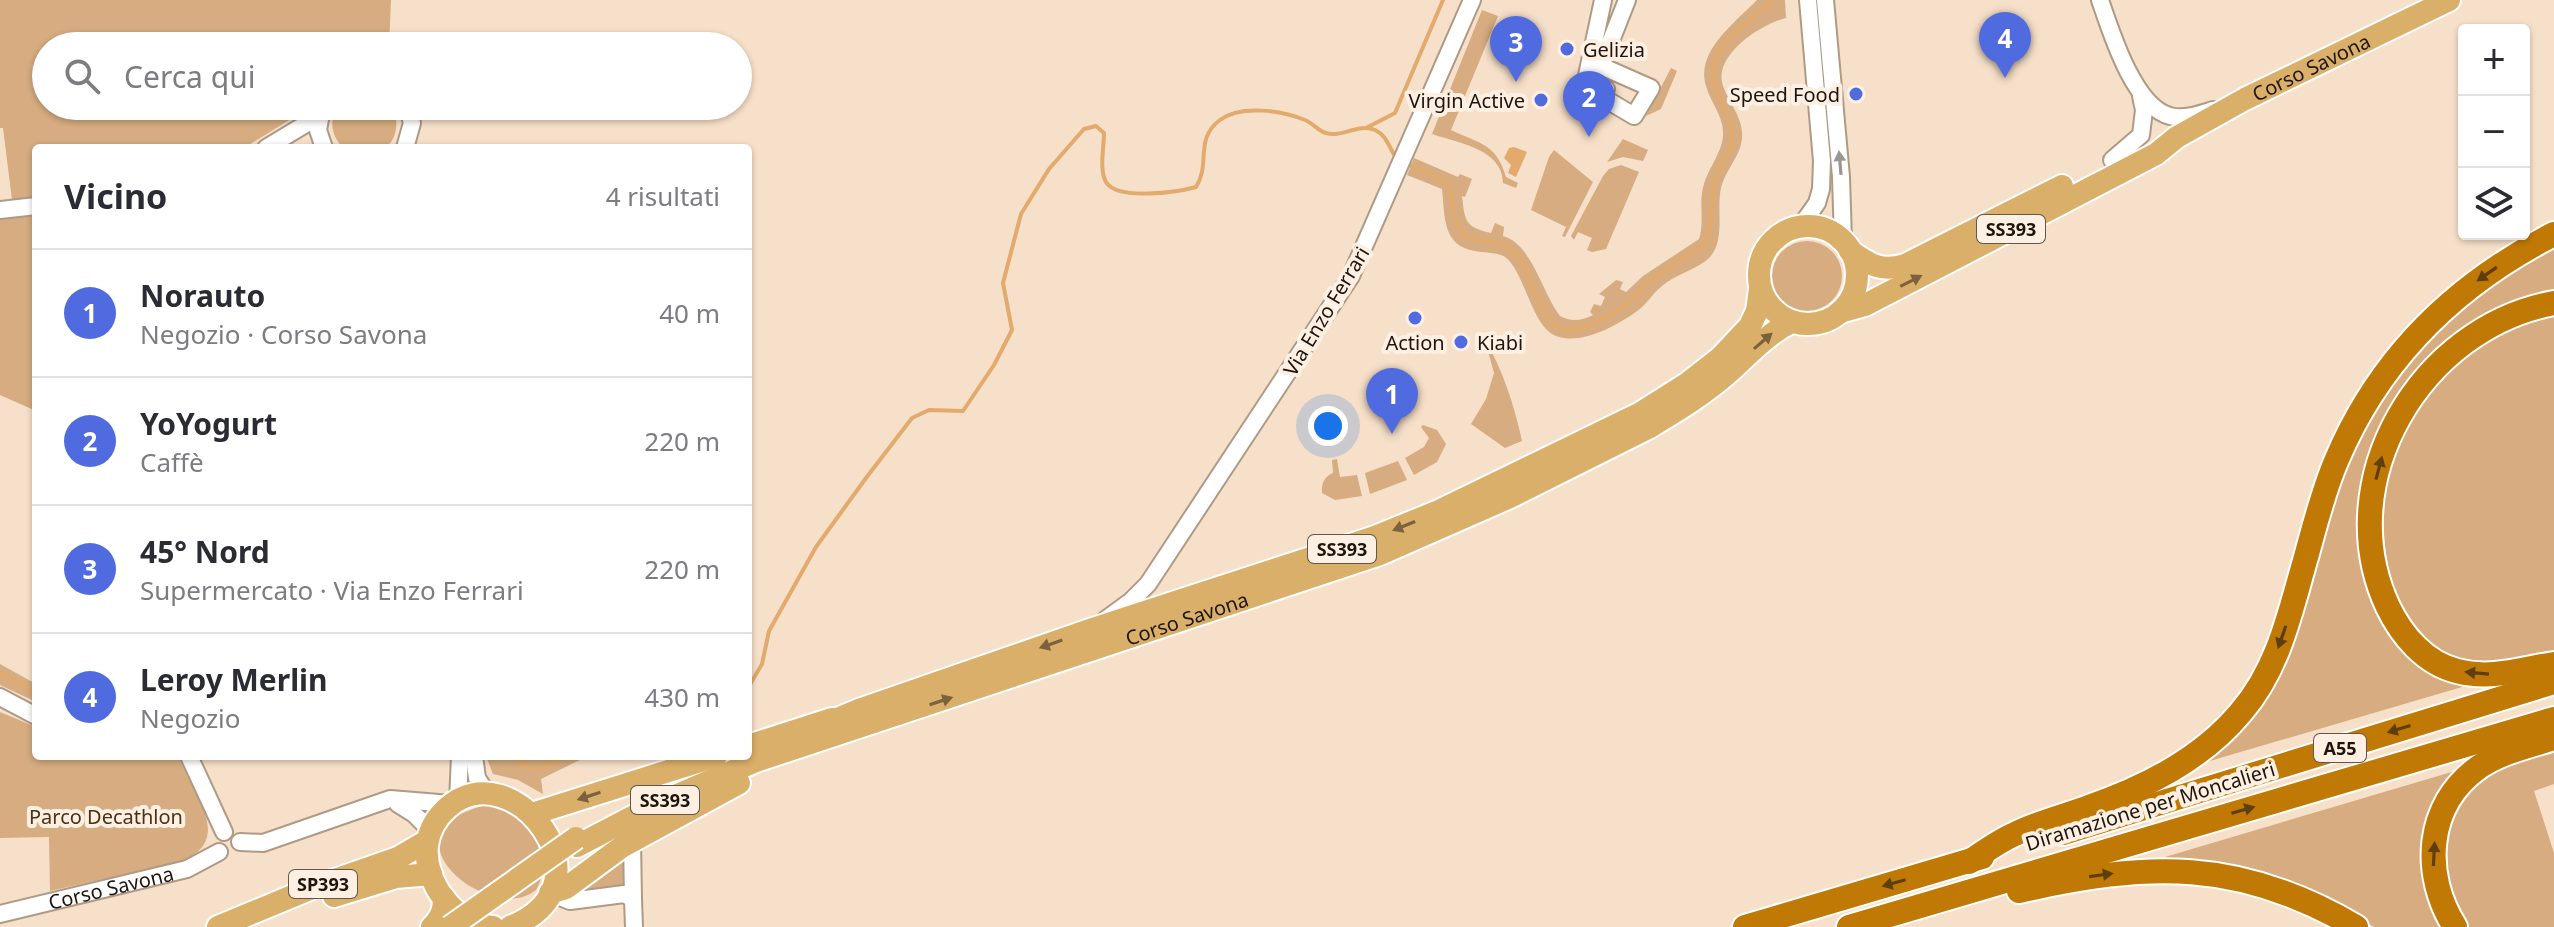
<!DOCTYPE html>
<html lang="it">
<head>
<meta charset="utf-8">
<style>
	body { margin:0; font-family:"Noto Sans",sans-serif; background:#f2f2f3; color:#2b2b33 }
	.controls { position:absolute; right:24px; top:24px; display:grid; overflow:hidden; border-radius:8px; box-shadow:0 2px 6px #0004 }
	.controls button { width:72px; height:72px; display:grid; place-items:center; padding:0; border:0; border-bottom:2px solid #e1e1e2; background:#fff; color:#2b2b33; font:40px sans-serif }
	.you { position:absolute; left:1328px; top:426px; width:28px; height:28px; margin:-20px; border:6px solid #fff; border-radius:50%; background:#1a73e8; box-shadow:0 0 0 12px #1a73e833 }
	.badge { display:grid; place-items:center; width:52px; height:52px; border-radius:50%; background:#506bdf; color:#fff; font-size:26px; font-weight:700 }
	.pin { position:absolute; translate:-50% -66px; filter:drop-shadow(0 2px 4px #0008) }
	.pin::after { content:''; position:absolute; top:42px; width:28px; height:24px; background:inherit; clip-path:polygon(0 0,100% 0,50% 100%) }
	.list { margin:0; padding:0; list-style:none }
	h2 { display:flex; justify-content:space-between; align-items:center; height:104px; margin:0; padding:0 32px; font-size:34px }
	h2 small { font-size:26px; font-weight:400; color:#7c7c81 }
	.list li { display:grid; grid-template-columns:52px 1fr auto; gap:24px; align-items:center; box-sizing:border-box; height:128px; padding:0 32px; border-top:2px solid #e1e1e2 }
	.list b { display:block; font-size:30px; white-space:nowrap }
	.list p { margin:0; font-size:26px; white-space:nowrap; color:#7c7c81 }
	.list em { font-size:26px; font-style:normal; color:#7c7c81 }
	.icon { flex:none; width:44px; height:44px; fill:none; stroke:currentColor; stroke-width:2; stroke-linecap:round; stroke-linejoin:round }
	.map { position:relative; flex:none; width:2554px; height:927px; overflow:hidden }
	.search { position:absolute; background:#fff; box-shadow:0 2px 6px #0004; left:32px; top:32px; width:720px; height:88px; display:flex; align-items:center; gap:20px; box-sizing:border-box; padding:0 28px; border-radius:44px; color:#7c7c81; font-size:30px }
	.panel { position:absolute; background:#fff; box-shadow:0 2px 6px #0004; left:32px; top:144px; width:720px; height:616px; border-radius:8px }
	.map>svg:first-child { display:block }
	.green { fill:#d6ac80 }
	.water { fill:#e2aa6c }
	.lines { fill:none; stroke-linecap:round; stroke-linejoin:round }
	.stream { stroke:#e2aa6c; stroke-width:4 }
	.minor-casing { stroke:#af9a84; stroke-width:20 }
	.major-casing { stroke:#fff; stroke-width:26 }
	.highway-casing { stroke:#fff; stroke-width:28 }
	.minor { stroke:#fff; stroke-width:16 }
	.major { stroke:#daaf69; stroke-width:22 }
	.highway { stroke:#c17905; stroke-width:24 }
	.major-bridge-casing { stroke:#fff; stroke-width:26; stroke-linecap:butt }
	.major-bridge { stroke:#daaf69; stroke-width:22 }
	.oneway { fill:#9a9693 }
	.oneway2 { fill:#5f3e0a }
	.oneway3 { fill:#7c623c }
	.poi-dot { fill:#506bdf; stroke:#fdefe1; stroke-width:3 }
	.labels { text-anchor:middle; dominant-baseline:central; stroke-width:8; stroke-linejoin:round; paint-order:stroke }
	.shield { fill:#fdefe1; stroke:#61574d; stroke-width:2 }
	.shield-label { font-size:18px; font-weight:bold; fill:#1e160e }
	.poi-label { font-size:20px; fill:#1e160e; stroke:#fdefe1; text-anchor:start }
	.street-label { font-size:20px; fill:#1e160e; stroke:#fdefe1 }
	.park-label { font-size:20px; fill:#4a3217; stroke:#fdefe1 }
</style>
</head>
<body>
<div class="map">
<svg width="2554" height="927" viewBox="0 0 2554 927">
	<rect width="100%" height="100%" fill="#f7e0c9"/>
	<!-- green -->
	<g class="green">
		<path d="M 0,0 L 391,0 L 389,46 L 46,46 L 46,106 L 308,106 L 304,111 L 244,148 L 36,148 L 36,197 L 12,200 L 3,128 L 0,128 Z"/>
		<path d="M 1757,0 L 1785,0 L 1786,18 C 1763,23 1716,53 1722,82 C 1726,99 1741,114 1742,132 C 1744,153 1726,168 1721,188 C 1716,210 1726,241 1709,258 C 1696,270 1676,274 1662,286 C 1654,292 1649,301 1641,308 C 1621,324 1571,353 1547,330 C 1530,314 1522,269 1505,257 C 1497,252 1484,253 1475,251 C 1442,246 1445,216 1442,189 L 1407,175 L 1414,158 L 1458,177 L 1460,174 L 1472,179 L 1465,197 L 1462,196 C 1465,222 1465,227 1491,233 L 1495,223 L 1504,227 L 1503,236 C 1532,244 1542,293 1560,316 C 1571,322 1581,321 1593,315 L 1590,312 L 1594,304 L 1601,306 L 1605,297 L 1599,294 L 1616,280 L 1623,282 L 1620,289 L 1626,292 L 1643,276 L 1699,239 C 1705,221 1698,201 1704,184 C 1709,167 1724,150 1723,132 C 1723,116 1710,101 1706,86 C 1695,51 1736,22 1757,0 Z"/>
		<path d="M 1482,10 L 1498,16 L 1451,130 C 1480,144 1496,143 1506,177 L 1518,183 L 1516,188 L 1503,183 C 1503,149 1458,143 1432,134 Z"/>
		<path d="M 1671,68 L 1677,71 L 1661,109 L 1646,116 Z"/>
		<path d="M 337,106 L 392,106 C 399,121 398,136 386,148 L 343,148 C 331,135 329,122 337,106 Z"/>
		<path d="M 1623,139 L 1648,150 L 1643,161 L 1623,157 L 1607,162 Z"/>
		<path d="M 1554,150 L 1593,182 L 1565,237 L 1562,236 L 1566,227 L 1531,210 L 1549,157 Z"/>
		<path d="M 1621,165 L 1639,172 L 1606,249 L 1592,252 L 1587,250 L 1592,238 L 1578,232 L 1574,240 L 1571,236 L 1603,176 L 1609,169 Z"/>
		<path d="M 36,214 L 36,411 L 0,395 L 0,218 Z"/>
		<circle cx="1807" cy="276" r="35"/>
		<path d="M 2554,246 L 2554,296 L 2398,401 L 2369,581 L 2460,680 L 2462,687 L 2203,763 L 2239,727 L 2332,503 L 2355,440 L 2410,356 L 2482,287 Z"/>
		<path d="M 2554,314 L 2554,655 C 2516,665 2457,673 2425,643 C 2408,627 2399,607 2393,585 C 2372,516 2387,440 2435,384 C 2466,347 2509,327 2554,314 Z"/>
		<path d="M 1484,337 C 1503,371 1514,404 1522,441 L 1505,448 L 1471,424 L 1486,399 L 1494,373 Z"/>
		<path d="M 1423,425 L 1437,430 L 1446,444 L 1437,462 L 1414,475 L 1405,458 L 1424,447 L 1429,438 L 1421,427 Z"/>
		<path d="M 1337,459 L 1340,477 L 1357,475 L 1362,496 L 1335,500 L 1322,493 C 1321,483 1325,476 1333,473 L 1332,460 Z"/>
		<path d="M 1398,461 L 1407,480 L 1370,494 L 1365,473 Z"/>
		<path d="M 0,664 L 36,684 L 36,702 L 0,685 Z"/>
		<path d="M 0,712 L 36,727 L 36,756 L 177,756 C 184,765 187,776 192,785 C 208,816 222,844 181,862 L 50,891 L 49,837 L 0,838 Z"/>
		<path d="M 2554,745 L 2554,784 L 2534,791 L 2554,853 L 2554,927 L 2465,927 L 2446,892 L 2442,841 L 2460,800 L 2496,767 Z"/>
		<path d="M 486,756 L 588,756 L 541,779 L 543,794 L 518,780 L 493,774 Z"/>
		<path d="M 2455,771 L 2457,773 C 2448,785 2437,797 2431,810 C 2413,848 2433,889 2444,927 L 2374,927 L 2344,909 L 2165,861 L 2165,857 Z"/>
		<path d="M 486,805 C 500,808 515,811 525,822 C 541,839 549,870 536,890 C 491,927 374,833 486,805 Z"/>
		<path d="M 622,851 L 628,861 L 628,884 L 574,893 Z"/>
	</g>
	<!-- water -->
	<path class="water" d="M 1514,147 L 1527,152 L 1516,177 L 1508,173 L 1511,165 L 1504,158 L 1509,148 Z"/>
	<g class="lines">
		<!-- stream -->
		<g class="stream">
			<path d="M 1368,127 L 1395,113 L 1443,0"/>
			<path d="M 1405,163 L 1450,184 L 1455,220 L 1464,236 C 1479,242 1500,240 1512,249 C 1535,268 1530,313 1565,331 L 1586,327 L 1610,316 L 1628,303 L 1651,280 L 1705,244 C 1715,227 1708,199 1715,178 C 1719,162 1735,151 1732,133 C 1730,109 1708,88 1714,63 C 1722,36 1755,20 1772,0"/>
			<path d="M 0,674 L 36,693"/>
			<path d="M 748,688 L 762,664 L 769,631 L 816,547 L 866,478 L 912,418 L 929,410 L 963,411 L 994,365 L 1012,330 L 1003,283 L 1021,214 L 1049,169 L 1084,129 L 1096,126 L 1104,133 C 1104,147 1099,170 1106,182 C 1117,201 1178,192 1196,187 C 1211,164 1194,139 1220,120 C 1241,104 1283,111 1305,120 C 1313,123 1318,131 1326,133 C 1342,138 1358,123 1375,130 C 1388,136 1389,149 1397,159"/>
			<path d="M 513,756 C 529,777 548,766 567,756"/>
		</g>
		<defs>
			<g id="minor">
				<path d="M 1603,0 L 1586,80 L 1606,89 L 1602,97 L 1634,116 L 1651,88 L 1601,66 L 1627,0"/>
				<path d="M 1825,0 L 1841,177 L 1843,241"/>
				<path d="M 2100,0 C 2111,32 2134,107 2170,116 C 2184,120 2200,114 2213,110"/>
				<path d="M 322,108 L 318,130 L 324,148"/>
				<path d="M 266,148 L 319,116"/>
				<path d="M 405,148 L 412,123 L 407,106"/>
				<path d="M 2112,160 L 2141,135 L 2144,110 L 2141,96"/>
				<path d="M 0,210 L 36,206"/>
				<path d="M 1800,227 L 1817,203 L 1821,189 L 1822,161 L 1808,0"/>
				<path d="M 1105,620 L 1131,601 L 1148,584 L 1351,276 L 1472,0"/>
				<path d="M 0,697 L 36,716"/>
				<path d="M 189,756 L 224,832"/>
				<path d="M 474,756 L 477,778 L 488,795"/>
				<path d="M 458,801 L 460,756"/>
				<path d="M 398,804 L 414,814 L 431,831"/>
				<path d="M 632,841 L 633,899"/>
				<path d="M 240,842 L 263,843 L 390,799 L 451,804"/>
				<path d="M 550,893 L 570,901 L 624,894 L 633,899 L 634,927"/>
				<path id="s1" d="M 0,914 L 187,869 L 219,852"/>
			</g>
			<g id="major">
				<circle cx="1808" cy="275" r="49"/>
				<path d="M 1850,251 C 1870,265 1881,272 1905,265 L 2062,186"/>
				<path id="s2" d="M 1840,312 L 1865,305 L 2156,154 L 2177,137 L 2245,99 L 2449,0"/>
				<path d="M 821,726 L 859,710 L 1090,630 L 1375,537 L 1439,511 L 1639,414 L 1688,383 L 1720,358 L 1750,326 L 1757,311 L 1760,289"/>
				<path d="M 748,746 L 832,719"/>
				<path d="M 532,814 L 716,756"/>
				<path id="s3" d="M 577,846 L 661,802 L 756,761 L 1380,554 L 1510,497 L 1648,428 C 1676,411 1703,395 1727,374 C 1748,355 1766,335 1791,322"/>
				<path d="M 550,893 L 566,888 L 623,846 L 739,783"/>
				<path d="M 334,896 L 396,877 L 431,874"/>
				<path d="M 218,927 L 312,888 L 398,858 L 427,841"/>
				<path d="M 432,927 C 441,918 444,911 444,898"/>
				<path d="M 493,927 C 455,925 423,882 427,845 C 429,830 437,817 447,808 C 511,749 619,884 510,927"/>
			</g>
			<g id="highway">
				<path d="M 2554,303 C 2421,327 2329,481 2388,607 C 2402,636 2425,663 2457,671 C 2491,680 2521,669 2554,664"/>
				<path d="M 2063,833 L 2554,682"/>
				<path d="M 1969,862 C 1984,852 1999,841 2015,834 C 2039,822 2065,816 2089,807 C 2146,787 2202,759 2241,712 C 2279,668 2290,612 2306,557 C 2315,525 2323,491 2337,459 C 2380,358 2456,284 2554,234"/>
				<path d="M 2019,891 C 2147,862 2239,858 2356,927"/>
				<path d="M 1745,927 L 1982,857"/>
				<path d="M 1849,927 L 2554,719"/>
				<path d="M 2455,927 C 2422,875 2425,805 2479,767 C 2501,752 2529,746 2554,738"/>
			</g>
		</defs>
		<!-- minor casing -->
		<use href="#minor" class="minor-casing"/>
		<!-- major casing -->
		<use href="#major" class="major-casing"/>
		<!-- highway casing -->
		<use href="#highway" class="highway-casing"/>
		<!-- minor -->
		<use href="#minor" class="minor"/>
		<!-- major -->
		<use href="#major" class="major"/>
		<!-- highway -->
		<use href="#highway" class="highway"/>
		<defs>
			<path id="major-bridge" d="M 450,927 L 576,838"/>
		</defs>
		<!-- major-bridge casing -->
		<use href="#major-bridge" class="major-bridge-casing"/>
		<!-- major-bridge -->
		<use href="#major-bridge" class="major-bridge"/>
	</g>
	<!-- one-way arrows -->
	<defs><path id="oneway-solid" d="M-6-.8H1V-3.2L6.5 0L1 3.2V.8H-6Z" transform="scale(2)"/></defs>
	<use class="oneway" href="#oneway-solid" transform="translate(1840 163) rotate(-95)"/>
	<g class="oneway2">
		<use href="#oneway-solid" transform="translate(2487 274) rotate(145)"/>
		<use href="#oneway-solid" transform="translate(2379 468) rotate(-75)"/>
		<use href="#oneway-solid" transform="translate(2282 637) rotate(109)"/>
		<use href="#oneway-solid" transform="translate(2477 673) rotate(-175)"/>
		<use href="#oneway-solid" transform="translate(2399 729) rotate(163)"/>
		<use href="#oneway-solid" transform="translate(2243 810) rotate(-16)"/>
		<use href="#oneway-solid" transform="translate(2434 854) rotate(-87)"/>
		<use href="#oneway-solid" transform="translate(2101 875) rotate(-8)"/>
		<use href="#oneway-solid" transform="translate(1894 883) rotate(164)"/>
	</g>
	<g class="oneway3">
		<use href="#oneway-solid" transform="translate(1911 281) rotate(-27)"/>
		<use href="#oneway-solid" transform="translate(1763 341) rotate(-41)"/>
		<use href="#oneway-solid" transform="translate(1404 526) rotate(158)"/>
		<use href="#oneway-solid" transform="translate(1051 644) rotate(161)"/>
		<use href="#oneway-solid" transform="translate(941 701) rotate(-18)"/>
		<use href="#oneway-solid" transform="translate(589 796) rotate(162)"/>
	</g>
	<!-- markers -->
	<g class="poi-dot">
		<circle cx="1567" cy="49" r="8"/>
		<circle cx="1856" cy="94" r="8"/>
		<circle cx="1541" cy="100" r="8"/>
		<circle cx="1415" cy="318" r="8"/>
		<circle cx="1461" cy="342" r="8"/>
	</g>
	<g class="labels">
		<!-- shield labels -->
		<g class="shield">
			<rect x="1977" y="215" width="68" height="28" rx="6"/>
			<rect x="1308" y="535" width="68" height="28" rx="6"/>
			<rect x="2314" y="734" width="52" height="28" rx="6"/>
			<rect x="631" y="786" width="68" height="28" rx="6"/>
			<rect x="289" y="870" width="68" height="28" rx="6"/>
		</g>
		<g class="shield-label">
			<text x="2011" y="229">SS393</text>
			<text x="1342" y="549">SS393</text>
			<text x="2340" y="748">A55</text>
			<text x="665" y="800">SS393</text>
			<text x="323" y="884">SP393</text>
		</g>
		<!-- poi labels -->
		<g class="poi-label">
			<text x="1583" y="49">Gelizia</text>
			<text x="1840" y="94" text-anchor="end">Speed Food</text>
			<text x="1525" y="100" text-anchor="end">Virgin Active</text>
			<text x="1415" y="342" text-anchor="middle">Action</text>
			<text x="1477" y="342">Kiabi</text>
		</g>
		<!-- street labels -->
		<g class="street-label">
			<text stroke="none"><textPath href="#s2" startOffset="532">Corso Savona</textPath></text>
			<text transform="translate(1326 311) rotate(-59)">Via Enzo Ferrari</text>
			<text stroke="none"><textPath href="#s3" startOffset="652">Corso Savona</textPath></text>
			<text transform="translate(2150 806) rotate(-17)">Diramazione per Moncalieri</text>
			<text stroke="none"><textPath href="#s1" startOffset="114">Corso Savona</textPath></text>
		</g>
		<!-- park labels -->
		<g class="park-label">
			<text x="106" y="816">Parco Decathlon</text>
		</g>
	</g>
</svg>
<div class="controls">
<button>+</button>
<button>−</button>
<button><svg class="icon" aria-label="layers" viewBox="0 0 24 24"><path d="M12 4l9 5-9 5-9-5zM3 14l9 5 9-5"/></svg></button>
</div>
<div class="you"></div>
<div class="pin badge" style="left:1392px;top:434px">1</div>
<div class="pin badge" style="left:1589px;top:137px">2</div>
<div class="pin badge" style="left:1516px;top:82px">3</div>
<div class="pin badge" style="left:2005px;top:78px">4</div>
<div class="search"><svg class="icon" aria-label="search" viewBox="0 0 24 24"><circle cx="10" cy="10" r="6"/><path d="M15 15l6 6"/></svg>Cerca qui</div>
<section class="panel">
<h2>Vicino<small>4 risultati</small></h2>
<ul class="list">
<li><span class="badge">1</span><div><b>Norauto</b><p>Negozio · Corso Savona</p></div><em>40 m</em></li>
<li><span class="badge">2</span><div><b>YoYogurt</b><p>Caffè</p></div><em>220 m</em></li>
<li><span class="badge">3</span><div><b>45° Nord</b><p>Supermercato · Via Enzo Ferrari</p></div><em>220 m</em></li>
<li><span class="badge">4</span><div><b>Leroy Merlin</b><p>Negozio</p></div><em>430 m</em></li>
</ul>
</section>
</div>
</body>
</html>
